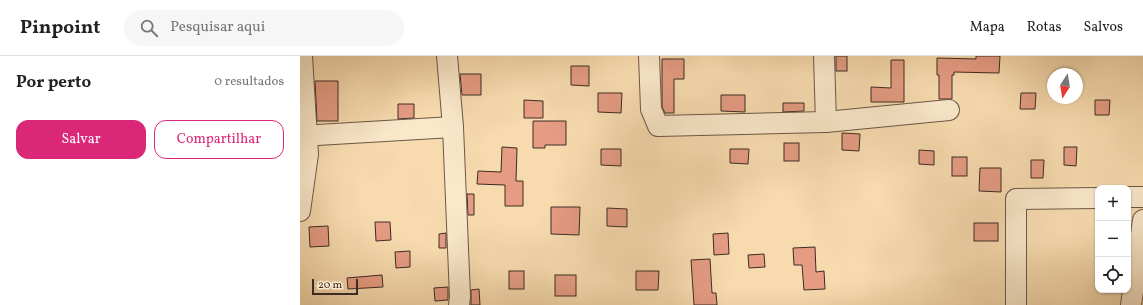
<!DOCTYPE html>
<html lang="pt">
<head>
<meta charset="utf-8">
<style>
	body { margin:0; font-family:Vollkorn,serif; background:#f6f6f6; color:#222 }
	.controls { position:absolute; right:12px; bottom:12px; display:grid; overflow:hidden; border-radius:8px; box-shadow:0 1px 3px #0004 }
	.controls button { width:36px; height:36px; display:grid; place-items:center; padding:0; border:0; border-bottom:1px solid #e0e0e0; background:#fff; color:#222; font:20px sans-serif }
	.compass { position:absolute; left:747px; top:12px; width:36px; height:36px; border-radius:50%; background:#fff; box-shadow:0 1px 3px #0004; rotate:192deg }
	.scale { position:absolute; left:12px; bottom:10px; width:46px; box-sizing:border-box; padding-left:4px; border:2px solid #3c2c24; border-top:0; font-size:11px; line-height:14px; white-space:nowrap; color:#3c2c24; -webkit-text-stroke:3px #fae8cb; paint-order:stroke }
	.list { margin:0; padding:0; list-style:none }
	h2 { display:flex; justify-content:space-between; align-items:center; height:52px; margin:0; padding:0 16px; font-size:17px }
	h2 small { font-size:13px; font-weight:400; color:#767676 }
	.actions { display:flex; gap:8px; padding:12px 16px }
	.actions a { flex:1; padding:9px 0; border:1px solid #db2777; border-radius:12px; text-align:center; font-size:14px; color:#db2777 }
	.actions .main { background:#db2777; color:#fff }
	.icon { flex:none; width:22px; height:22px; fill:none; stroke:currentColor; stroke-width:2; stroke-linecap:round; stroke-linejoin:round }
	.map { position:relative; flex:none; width:843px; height:249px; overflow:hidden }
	header { display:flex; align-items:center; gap:24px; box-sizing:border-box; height:56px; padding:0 20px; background:#fff; border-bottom:1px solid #e0e0e0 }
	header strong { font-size:19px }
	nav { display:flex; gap:22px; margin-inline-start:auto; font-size:14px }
	.search { width:280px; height:36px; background:#f6f6f6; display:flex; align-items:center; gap:10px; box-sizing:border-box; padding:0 14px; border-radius:22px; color:#767676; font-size:15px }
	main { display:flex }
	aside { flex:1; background:#fff }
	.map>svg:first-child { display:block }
	.building { fill:#e59c83; stroke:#3c2c24 }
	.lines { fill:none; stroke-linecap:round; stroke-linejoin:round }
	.minor-casing { stroke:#6b5847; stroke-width:22 }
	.minor { stroke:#fae8cb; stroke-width:20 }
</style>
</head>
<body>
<header>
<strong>Pinpoint</strong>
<div class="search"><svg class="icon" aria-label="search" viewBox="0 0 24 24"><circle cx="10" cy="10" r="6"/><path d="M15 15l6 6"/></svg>Pesquisar aqui</div>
<nav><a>Mapa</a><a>Rotas</a><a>Salvos</a></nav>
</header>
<main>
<aside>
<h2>Por perto<small>0 resultados</small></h2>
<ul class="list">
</ul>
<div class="actions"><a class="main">Salvar</a><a>Compartilhar</a></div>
</aside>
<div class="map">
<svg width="843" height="249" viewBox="0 0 843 249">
	<rect width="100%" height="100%" fill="#f7dbaf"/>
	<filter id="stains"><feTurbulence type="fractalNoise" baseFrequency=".005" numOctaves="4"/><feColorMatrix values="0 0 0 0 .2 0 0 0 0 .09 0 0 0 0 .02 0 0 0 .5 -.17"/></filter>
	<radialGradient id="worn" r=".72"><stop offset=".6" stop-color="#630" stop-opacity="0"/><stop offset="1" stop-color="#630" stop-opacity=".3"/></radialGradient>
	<!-- building -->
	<g class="building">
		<rect x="536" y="0" width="11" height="15"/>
		<path d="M 676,0 L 700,0 L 699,17 L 654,16 L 654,19 L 652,19 L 652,43 L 639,43 L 639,19 L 637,19 L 637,2 L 676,3 Z"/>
		<path d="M 362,3 L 384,3 L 384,23 L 374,23 L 374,57 L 365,57 L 362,51 Z"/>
		<path d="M 591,4 L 604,4 L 604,46 L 571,46 L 571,31 L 591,32 Z"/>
		<path d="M 271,10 L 289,10 L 289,30 L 271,29 Z"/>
		<path d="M 160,18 L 181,18 L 181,39 L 162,39 Z"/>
		<path d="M 15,25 L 38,25 L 38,65 L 17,65 Z"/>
		<path d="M 298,37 L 322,37 L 321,57 L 298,56 Z"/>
		<path d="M 721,37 L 736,37 L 735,53 L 720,53 Z"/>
		<path d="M 421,39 L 445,39 L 445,56 L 421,55 Z"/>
		<path d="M 224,44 L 243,45 L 243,62 L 224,62 Z"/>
		<path d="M 795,44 L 810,44 L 809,59 L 795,59 Z"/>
		<path d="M 483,47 L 504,47 L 504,55 L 483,56 Z"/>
		<path d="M 98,48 L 114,48 L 114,62 L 98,63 Z"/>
		<path d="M 233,65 L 266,65 L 266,89 L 245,89 L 245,92 L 233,92 Z"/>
		<path d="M 542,77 L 560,78 L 559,95 L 542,94 Z"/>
		<rect x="484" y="87" width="15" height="18"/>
		<path d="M 202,91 L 217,92 L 216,125 L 223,125 L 223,150 L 205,150 L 205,129 L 177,128 L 178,115 L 201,116 Z"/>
		<path d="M 764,91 L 777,91 L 776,110 L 764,109 Z"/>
		<path d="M 301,93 L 321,93 L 321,110 L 301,109 Z"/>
		<path d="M 430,93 L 449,93 L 448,108 L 430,107 Z"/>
		<path d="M 619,94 L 634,95 L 634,109 L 619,108 Z"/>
		<rect x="652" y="101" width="15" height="19"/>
		<path d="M 731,104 L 744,104 L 743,122 L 731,122 Z"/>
		<path d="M 680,112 L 701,112 L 701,136 L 679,135 Z"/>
		<path d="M 167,138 L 174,138 L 174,159 L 168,159 Z"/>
		<path d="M 251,151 L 280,151 L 279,179 L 251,178 Z"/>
		<path d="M 307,152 L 327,153 L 327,171 L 307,170 Z"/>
		<path d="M 75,166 L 90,166 L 91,184 L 76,185 Z"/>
		<rect x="674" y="167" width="24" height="18"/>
		<path d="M 28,170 L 29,190 L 10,191 L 9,171 Z"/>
		<path d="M 146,177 L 146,192 L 139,192 L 139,178 Z"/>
		<path d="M 428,177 L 429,198 L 414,199 L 413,178 Z"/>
		<path d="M 515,191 L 516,216 L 524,215 L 525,233 L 504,234 L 502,209 L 494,209 L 493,192 Z"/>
		<path d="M 110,195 L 110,211 L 96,212 L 95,196 Z"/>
		<path d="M 464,198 L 465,211 L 449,212 L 448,199 Z"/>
		<path d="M 410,203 L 412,237 L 416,237 L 417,249 L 394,249 L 391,204 Z"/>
		<rect x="209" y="215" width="15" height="18"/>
		<path d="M 336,215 L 359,215 L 358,234 L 336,234 Z"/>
		<path d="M 82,219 L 83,231 L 48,233 L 47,222 Z"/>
		<rect x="255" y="219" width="21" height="21"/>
		<path d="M 148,231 L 148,244 L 135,245 L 134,232 Z"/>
		<path d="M 179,233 L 180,249 L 171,249 L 171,234 Z"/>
	</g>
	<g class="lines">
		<defs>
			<g id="minor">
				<path d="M 147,0 L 153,71 L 160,241 L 159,249"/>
				<path d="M 349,0 L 351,53 L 358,70 L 526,66 L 649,54"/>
				<path d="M 524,0 L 526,66"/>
				<path d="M 0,80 L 153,71"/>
				<path d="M 828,141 L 843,141"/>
				<path d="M 0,155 L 8,98 L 2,0"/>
				<path d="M 716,249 L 716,143 L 798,142"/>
				<path d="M 831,249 L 843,164"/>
			</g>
		</defs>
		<!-- minor casing -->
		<use href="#minor" class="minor-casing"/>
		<!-- minor -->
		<use href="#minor" class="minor"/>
	</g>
	<rect width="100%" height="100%" filter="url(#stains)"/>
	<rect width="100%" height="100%" fill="url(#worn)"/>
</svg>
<div class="controls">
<button>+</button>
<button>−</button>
<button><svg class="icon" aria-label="locate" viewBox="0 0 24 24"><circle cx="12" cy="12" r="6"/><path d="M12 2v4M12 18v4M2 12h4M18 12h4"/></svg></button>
</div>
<svg class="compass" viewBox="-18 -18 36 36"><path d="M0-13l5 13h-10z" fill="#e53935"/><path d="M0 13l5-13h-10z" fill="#767676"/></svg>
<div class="scale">20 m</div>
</div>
</main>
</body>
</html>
